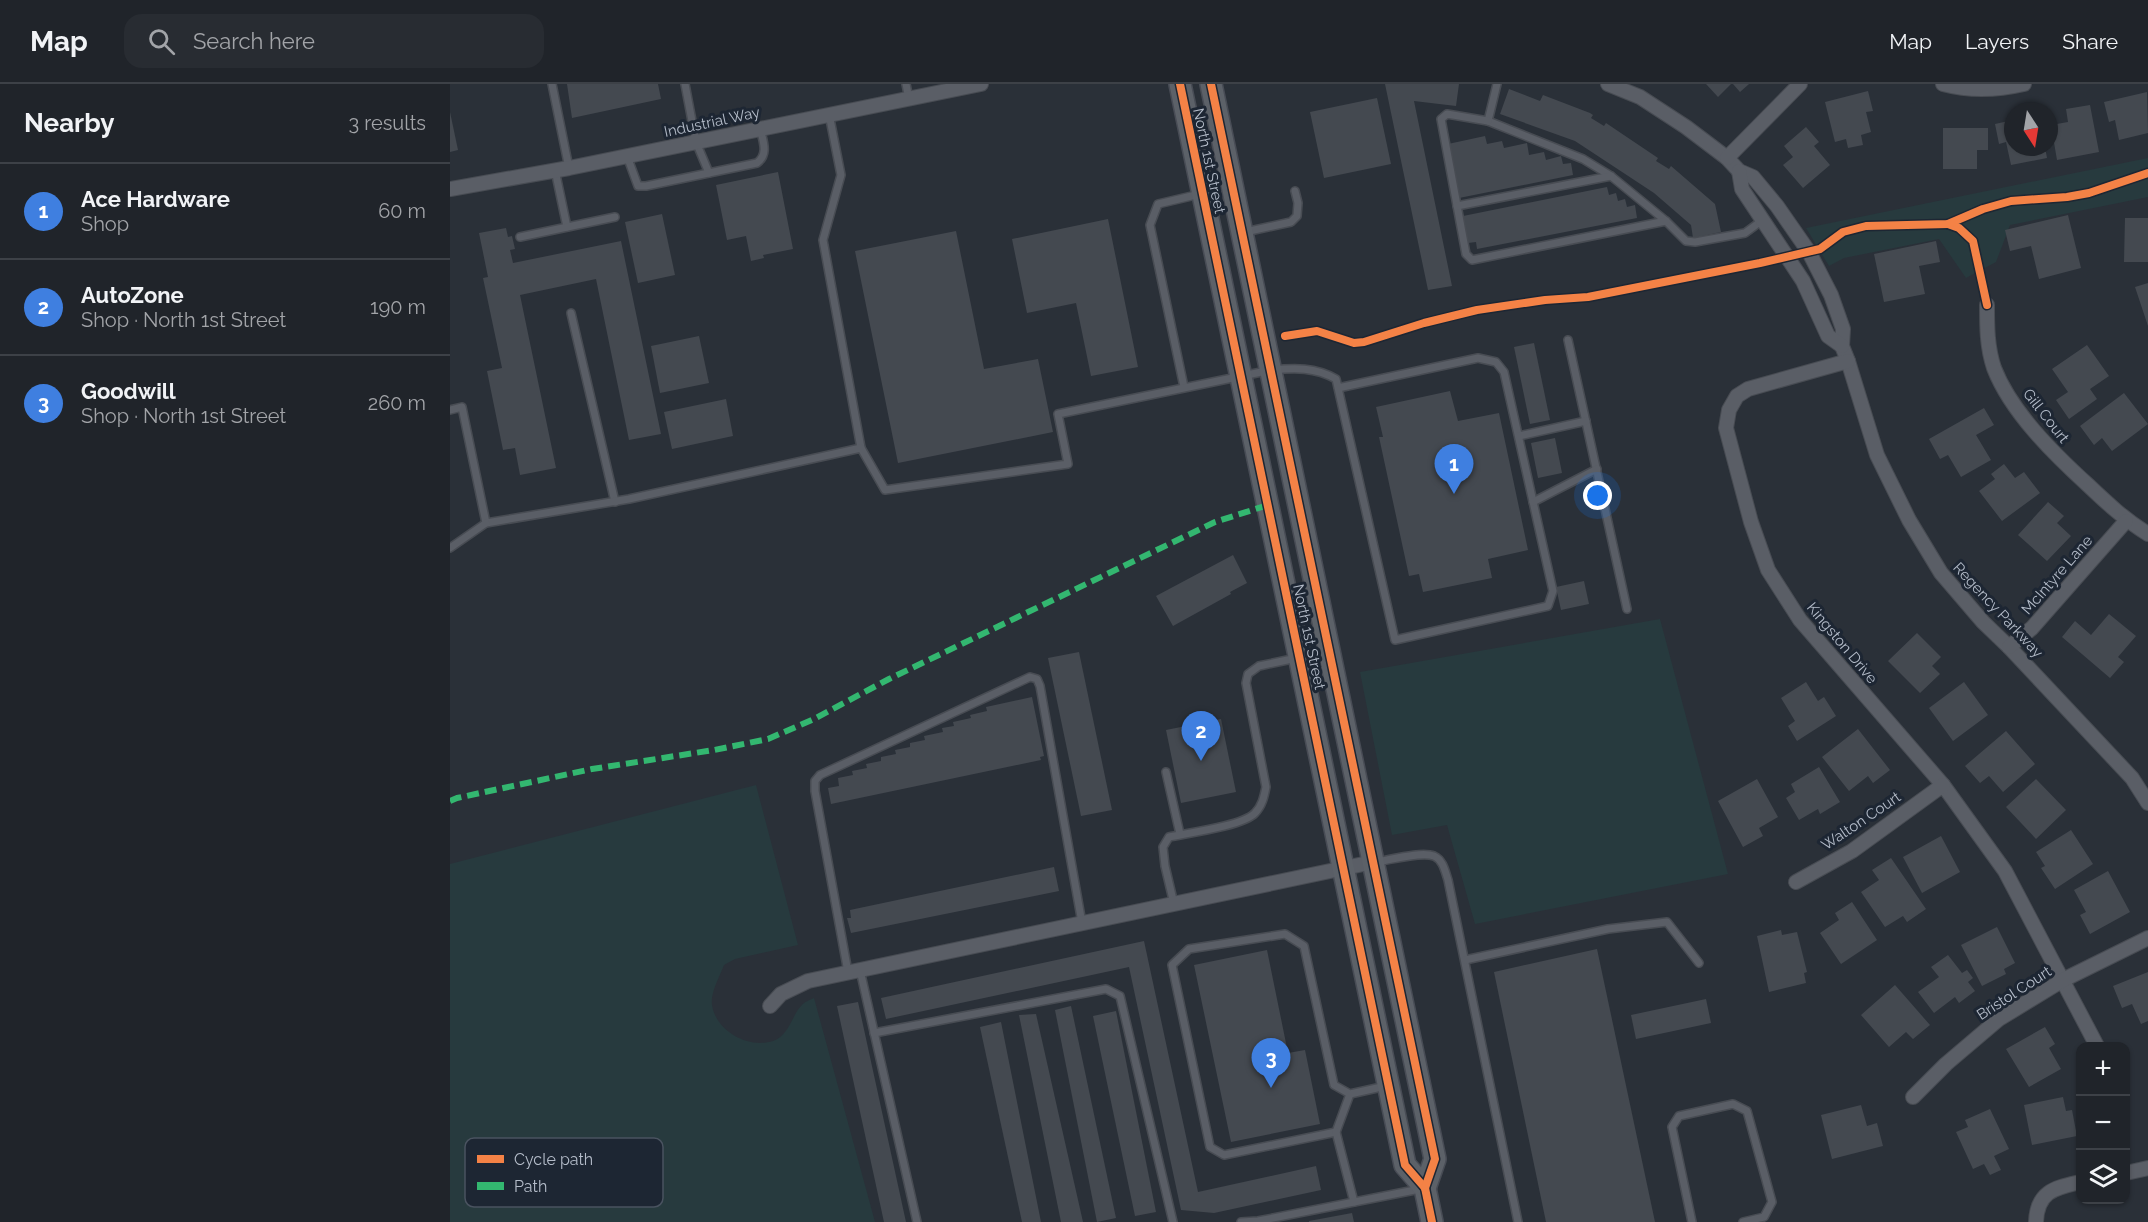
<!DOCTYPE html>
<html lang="en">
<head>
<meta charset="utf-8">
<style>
	body { margin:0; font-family:Raleway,sans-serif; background:#282c32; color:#f1f3f6 }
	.controls { position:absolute; right:18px; bottom:18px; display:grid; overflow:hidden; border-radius:12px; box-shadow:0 2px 4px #0004 }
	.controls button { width:54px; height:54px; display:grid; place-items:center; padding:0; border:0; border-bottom:2px solid #3d4147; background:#20242a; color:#f1f3f6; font:30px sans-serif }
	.compass { position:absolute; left:1554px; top:18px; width:54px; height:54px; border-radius:50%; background:#20242a; box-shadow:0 2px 4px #0004; rotate:168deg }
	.you { position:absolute; left:1148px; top:412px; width:21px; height:21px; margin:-15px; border:4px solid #fff; border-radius:50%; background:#1a73e8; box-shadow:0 0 0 9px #1a73e833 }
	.badge { display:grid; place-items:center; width:39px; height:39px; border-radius:50%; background:#848b96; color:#fff; font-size:20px; font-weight:700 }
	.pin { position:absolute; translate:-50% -50px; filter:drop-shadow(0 2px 3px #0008) }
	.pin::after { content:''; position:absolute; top:32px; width:21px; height:18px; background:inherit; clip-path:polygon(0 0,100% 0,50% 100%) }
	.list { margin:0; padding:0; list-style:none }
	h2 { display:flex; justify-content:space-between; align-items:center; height:78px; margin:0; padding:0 24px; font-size:26px }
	h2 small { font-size:20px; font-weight:400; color:#a2a4a8 }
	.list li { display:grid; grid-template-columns:39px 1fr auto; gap:18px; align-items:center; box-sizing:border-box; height:96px; padding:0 24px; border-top:2px solid #3d4147 }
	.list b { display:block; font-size:22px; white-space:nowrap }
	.list p { margin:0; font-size:20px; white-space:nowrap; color:#a2a4a8 }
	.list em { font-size:20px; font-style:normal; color:#a2a4a8 }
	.icon { flex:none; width:33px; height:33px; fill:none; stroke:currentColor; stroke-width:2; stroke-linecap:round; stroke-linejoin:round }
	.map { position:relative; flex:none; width:1698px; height:1138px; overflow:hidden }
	header { display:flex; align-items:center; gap:36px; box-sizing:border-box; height:84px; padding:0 30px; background:#20242a; border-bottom:2px solid #3d4147 }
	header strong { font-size:28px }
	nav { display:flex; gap:33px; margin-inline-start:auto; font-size:21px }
	.search { width:420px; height:54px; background:#282c32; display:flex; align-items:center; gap:15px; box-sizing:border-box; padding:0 21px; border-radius:18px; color:#a2a4a8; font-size:22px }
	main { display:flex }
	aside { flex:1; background:#20242a }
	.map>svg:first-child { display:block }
	.green { fill:#273a3e }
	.building { fill:#444950 }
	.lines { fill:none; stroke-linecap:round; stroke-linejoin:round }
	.service-casing { stroke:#484c53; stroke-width:10 }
	.minor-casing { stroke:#484c53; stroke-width:16 }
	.primary-casing { stroke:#484c55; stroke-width:24 }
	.service { stroke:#5a5e66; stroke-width:7 }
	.minor { stroke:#5a5e66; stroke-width:14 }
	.primary { stroke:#5c6168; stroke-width:21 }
	.quiet { stroke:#33b770; stroke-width:6; stroke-dasharray:12 6; stroke-linecap:butt }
	.cycleway-casing { stroke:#1d2633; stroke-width:11 }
	.cycleway { stroke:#f48246; stroke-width:8 }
	.labels { text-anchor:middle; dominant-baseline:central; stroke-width:6; stroke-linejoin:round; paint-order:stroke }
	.street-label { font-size:15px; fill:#b4bcc9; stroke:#1d2633 }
	.key { fill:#1d2633; stroke:#4a5360; stroke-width:1.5 }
	.key-label { font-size:16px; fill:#b4bcc9 }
</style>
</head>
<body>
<header>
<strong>Map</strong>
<div class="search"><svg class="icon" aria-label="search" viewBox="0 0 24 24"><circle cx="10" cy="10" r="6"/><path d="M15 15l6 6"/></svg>Search here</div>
<nav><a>Map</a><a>Layers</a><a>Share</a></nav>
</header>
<main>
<aside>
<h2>Nearby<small>3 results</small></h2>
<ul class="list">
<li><span class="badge" style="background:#3f7fe0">1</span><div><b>Ace Hardware</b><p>Shop</p></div><em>60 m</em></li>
<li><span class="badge" style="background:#3f7fe0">2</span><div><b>AutoZone</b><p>Shop · North 1st Street</p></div><em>190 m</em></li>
<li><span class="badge" style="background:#3f7fe0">3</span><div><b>Goodwill</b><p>Shop · North 1st Street</p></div><em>260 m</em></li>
</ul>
</aside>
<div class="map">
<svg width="1698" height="1138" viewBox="0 0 1698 1138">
	<rect width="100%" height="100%" fill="#2a3038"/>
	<!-- green -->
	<g class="green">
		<path d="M 1698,74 L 1698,113 L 1560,141 L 1546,178 L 1516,194 L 1489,155 L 1394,174 L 1379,182 L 1356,144 Z"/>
		<path d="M 1210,535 L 1278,790 L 1025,840 L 997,741 L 942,751 L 910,588 Z"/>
		<path d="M 306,701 L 348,861 L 285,875 L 274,881 C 270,892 260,909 262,921 C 266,947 298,965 323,957 C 340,951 342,930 352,921 C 354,918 360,916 364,914 L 425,1138 L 0,1138 L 0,780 Z"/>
	</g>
	<!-- building -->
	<g class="building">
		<path d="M 117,0 L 208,0 L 211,15 L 122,34 Z"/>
		<path d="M 935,0 L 1009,0 L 1006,22 L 964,17 L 1002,202 L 978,206 Z"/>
		<path d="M 1256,0 L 1281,0 L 1268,13 Z"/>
		<path d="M 1283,0 L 1299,0 L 1290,8 Z"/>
		<path d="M 1059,5 L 1090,17 L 1093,11 L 1140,29 L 1143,31 L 1141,34 L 1154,42 L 1156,39 L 1208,74 L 1206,77 L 1219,85 L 1221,82 L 1265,120 L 1271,148 L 1243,154 L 1241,141 L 1204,109 L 1125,57 L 1050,30 Z"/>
		<path d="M 1418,7 L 1423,27 L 1416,28 L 1421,48 L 1411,51 L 1413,61 L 1398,64 L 1396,55 L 1385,58 L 1375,18 Z"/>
		<path d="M 1697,8 L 1698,49 L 1669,56 L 1665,36 L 1659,38 L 1654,18 Z"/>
		<path d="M 927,14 L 941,80 L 874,94 L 860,28 Z"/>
		<path d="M 1640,21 L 1649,68 L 1607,76 L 1601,41 L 1618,38 L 1616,25 Z"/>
		<path d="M 0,28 L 8,66 L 0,68 Z"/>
		<path d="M 1563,36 L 1563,63 L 1595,63 L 1597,74 L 1561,81 L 1556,58 L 1549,60 L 1545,40 Z"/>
		<path d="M 1356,43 L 1369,58 L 1364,62 L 1380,81 L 1353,104 L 1333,81 L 1343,73 L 1334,62 Z"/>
		<path d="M 1493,44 L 1538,44 L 1538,66 L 1527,66 L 1527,85 L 1493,85 Z"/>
		<path d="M 1035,52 L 1037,60 L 1052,57 L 1054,64 L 1077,59 L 1079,71 L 1094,68 L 1096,76 L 1111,72 L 1113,80 L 1121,79 L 1123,91 L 1009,114 L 998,60 Z"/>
		<path d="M 328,88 L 343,165 L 313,171 L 314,174 L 301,177 L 296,152 L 277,156 L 266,101 Z"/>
		<path d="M 1157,103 L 1159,111 L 1166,109 L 1168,117 L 1175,115 L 1177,123 L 1185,121 L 1187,134 L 1027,165 L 1026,158 L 1018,159 L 1013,132 Z"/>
		<path d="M 212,130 L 225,191 L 188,199 L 175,138 Z"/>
		<path d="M 1618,131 L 1631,184 L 1589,195 L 1581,162 L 1560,167 L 1555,146 Z"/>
		<path d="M 1675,134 L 1698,134 L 1698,178 L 1674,178 Z"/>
		<path d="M 658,135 L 688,283 L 641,292 L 626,219 L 577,229 L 562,155 Z"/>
		<path d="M 56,144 L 58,153 L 62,152 L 65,165 L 60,166 L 63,179 L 171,157 L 211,350 L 179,356 L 146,195 L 70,211 L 106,384 L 70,391 L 65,364 L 53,366 L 37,287 L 52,284 L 33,194 L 38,193 L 29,149 Z"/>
		<path d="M 506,147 L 534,285 L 588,275 L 603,348 L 448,379 L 405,167 Z"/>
		<path d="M 1486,157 L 1490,178 L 1469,182 L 1475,210 L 1434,218 L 1424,170 Z"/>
		<path d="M 1698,199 L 1698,242 L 1685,203 Z"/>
		<path d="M 249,252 L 259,299 L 210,309 L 201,262 Z"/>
		<path d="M 1084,259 L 1100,336 L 1080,340 L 1064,263 Z"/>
		<path d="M 1637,261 L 1659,292 L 1640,305 L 1647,315 L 1619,335 L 1606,316 L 1618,308 L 1602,285 Z"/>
		<path d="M 1000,307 L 1008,337 L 1049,329 L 1078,466 L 1038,475 L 1042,494 L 973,508 L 969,490 L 959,492 L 929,353 L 933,353 L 926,323 Z"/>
		<path d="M 1674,309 L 1698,340 L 1662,367 L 1652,354 L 1644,361 L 1630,342 Z"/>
		<path d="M 276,315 L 283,352 L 222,365 L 214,328 Z"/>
		<path d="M 1534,324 L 1544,341 L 1526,351 L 1541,376 L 1511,393 L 1498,371 L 1490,375 L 1479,355 Z"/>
		<path d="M 1105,354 L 1112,389 L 1088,394 L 1081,359 Z"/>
		<path d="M 1554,380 L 1565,394 L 1574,388 L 1590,409 L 1552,437 L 1529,407 L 1545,395 L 1541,390 Z"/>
		<path d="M 1598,418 L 1614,432 L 1607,439 L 1621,452 L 1597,477 L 1568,451 Z"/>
		<path d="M 783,471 L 797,499 L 780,508 L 781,510 L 723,542 L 706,512 Z"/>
		<path d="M 1134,497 L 1139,520 L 1111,526 L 1106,503 Z"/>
		<path d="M 1659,530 L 1686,552 L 1668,573 L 1674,578 L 1660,594 L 1612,553 L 1625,537 L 1641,551 Z"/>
		<path d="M 1467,549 L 1491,573 L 1482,582 L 1490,590 L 1470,609 L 1438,577 Z"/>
		<path d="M 629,568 L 662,726 L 631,732 L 598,574 Z"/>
		<path d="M 1356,598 L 1368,617 L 1374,613 L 1386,632 L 1347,657 L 1338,642 L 1345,637 L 1331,614 Z"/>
		<path d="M 1514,598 L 1538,631 L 1503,657 L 1479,624 Z"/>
		<path d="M 582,613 L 594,672 L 590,673 L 591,676 L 381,720 L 378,704 L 389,702 L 388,694 L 403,691 L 402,687 L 417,684 L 416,680 L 431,677 L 431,673 L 446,670 L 445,666 L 460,663 L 460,659 L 475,656 L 474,652 L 493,648 L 492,644 L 504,642 L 503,638 L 521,634 L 520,631 L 537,627 L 536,623 Z"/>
		<path d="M 771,635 L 786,708 L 731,719 L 716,646 Z"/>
		<path d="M 1408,645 L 1440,686 L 1423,699 L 1418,692 L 1399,707 L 1372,673 Z"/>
		<path d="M 1556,647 L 1585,680 L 1553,708 L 1539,692 L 1530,699 L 1515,682 Z"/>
		<path d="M 1369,683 L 1390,718 L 1370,730 L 1368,725 L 1349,736 L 1336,714 L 1345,708 L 1341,700 Z"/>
		<path d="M 1307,695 L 1328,733 L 1309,744 L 1313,752 L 1293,763 L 1268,717 Z"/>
		<path d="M 1586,695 L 1616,726 L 1586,755 L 1556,723 Z"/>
		<path d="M 1621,746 L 1643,780 L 1605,805 L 1591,784 L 1595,782 L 1586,768 Z"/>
		<path d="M 1491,752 L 1510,788 L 1472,809 L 1453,773 Z"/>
		<path d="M 1441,774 L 1476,825 L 1457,838 L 1453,832 L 1435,843 L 1411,808 L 1429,796 L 1422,786 Z"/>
		<path d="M 604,783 L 609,807 L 401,849 L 397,834 L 401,834 L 400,826 Z"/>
		<path d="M 1658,787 L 1680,828 L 1640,850 L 1630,831 L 1636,828 L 1624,806 Z"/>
		<path d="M 1402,818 L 1427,856 L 1391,880 L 1370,849 L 1389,836 L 1385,829 Z"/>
		<path d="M 1547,843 L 1565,879 L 1554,885 L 1556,890 L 1532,902 L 1511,861 Z"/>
		<path d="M 1331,846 L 1332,851 L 1347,848 L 1357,888 L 1354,889 L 1356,899 L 1319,908 L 1307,852 Z"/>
		<path d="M 694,857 L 748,1108 L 866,1082 L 871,1106 L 764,1129 L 731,1126 L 679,883 L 436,935 L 431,914 Z"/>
		<path d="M 1147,865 L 1205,1138 L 1096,1138 L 1044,888 Z"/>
		<path d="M 817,866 L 838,969 L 855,966 L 870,1040 L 781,1058 L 744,881 Z"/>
		<path d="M 1498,871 L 1512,889 L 1517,886 L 1523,894 L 1518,898 L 1525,907 L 1509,919 L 1505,913 L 1484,929 L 1468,908 L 1489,893 L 1481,883 Z"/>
		<path d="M 1698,888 L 1698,937 L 1691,940 L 1682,920 L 1672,924 L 1663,902 Z"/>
		<path d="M 1445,901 L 1480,941 L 1463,955 L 1456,948 L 1439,963 L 1411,931 Z"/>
		<path d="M 1256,915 L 1261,939 L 1186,955 L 1181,931 Z"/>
		<path d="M 408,918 L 456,1138 L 434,1138 L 387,922 Z"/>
		<path d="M 621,922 L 666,1134 L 647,1138 L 605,926 Z"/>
		<path d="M 666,927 L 706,1128 L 685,1132 L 643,932 Z"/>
		<path d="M 586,930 L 633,1138 L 611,1138 L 569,931 Z"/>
		<path d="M 551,938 L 591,1138 L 572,1138 L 530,943 Z"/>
		<path d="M 1595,943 L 1605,960 L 1599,964 L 1611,985 L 1579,1003 L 1556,965 Z"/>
		<path d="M 1613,1013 L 1616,1027 L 1622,1026 L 1627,1052 L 1582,1061 L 1574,1021 Z"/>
		<path d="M 1411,1021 L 1417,1042 L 1427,1039 L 1433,1062 L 1382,1075 L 1371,1031 Z"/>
		<path d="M 1540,1025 L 1559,1065 L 1544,1072 L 1551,1086 L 1540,1091 L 1534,1080 L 1523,1085 L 1506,1048 L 1518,1043 L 1515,1036 Z"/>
		<path d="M 902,1129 L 904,1138 L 859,1138 L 859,1137 Z"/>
	</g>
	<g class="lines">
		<defs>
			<g id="service">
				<path d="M 102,0 L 119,84"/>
				<path d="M 235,0 L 246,58 L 259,89"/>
				<path d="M 456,0 L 459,15"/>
				<path d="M 1047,0 L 1038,37 L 1133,75 L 1161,92 L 1216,137 L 1236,157 L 1245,158 L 1295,149 L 1314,135"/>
				<path d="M 379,30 L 391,91 L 373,156 L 411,364"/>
				<path d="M 1038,37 L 997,30 L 991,35 L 1016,170 L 1022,176 L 1216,137"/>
				<path d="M 177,72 L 188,102 L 196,102 L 307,79 C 319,70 313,57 310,44"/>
				<path d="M 105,86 L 117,143"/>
				<path d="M 1007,122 L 1161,92"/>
				<path d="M 795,148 L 841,138 L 847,132 L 848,119 L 845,107"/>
				<path d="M 70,153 L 165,133"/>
				<path d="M 121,229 L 165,418"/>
				<path d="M 1118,256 L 1177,525"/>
				<path d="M 734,303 L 700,141 L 708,120 L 750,110"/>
				<path d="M 0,326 L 12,323 L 36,439 L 179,415 L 411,364 L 435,406 L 618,380 L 608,330 L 821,286 C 845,284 865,283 886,295 L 945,556 L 1098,522 L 1103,507 L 1054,288 L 1046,278 L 1028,274 L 888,304"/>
				<path d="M 1069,352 L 1136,337"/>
				<path d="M 1083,418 L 1147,385"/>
				<path d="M 0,464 L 36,439"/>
				<path d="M 716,688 L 730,750"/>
				<path d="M 926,778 C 940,776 971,767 984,772 C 993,776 995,787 998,796 L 1068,1138"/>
				<path d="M 724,820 L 715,782 L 713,763 L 719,753 C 738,749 793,742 805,729 C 812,722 814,713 816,703 L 796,599 L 798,590 L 809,582 L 847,574"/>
				<path d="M 1015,876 L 1158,845 L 1217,838 L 1249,879"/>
				<path d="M 410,886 L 467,1138"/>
				<path d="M 398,888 L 365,707 L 365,697 L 370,691 L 580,593 L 587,595 L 590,602 L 632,839"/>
				<path d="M 424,949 L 656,905 L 670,912 L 723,1138"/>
				<path d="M 900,1010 L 886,1048 L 774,1071 L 760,1063 L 722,881 L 739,865 L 835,850 L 854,862 L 884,1001 L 900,1010 L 936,1002"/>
				<path d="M 886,1048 L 904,1118"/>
				<path d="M 791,1138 L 808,1137 L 970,1105"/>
				<path d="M 1242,1138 L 1222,1043 L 1229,1032 L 1283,1020 L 1297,1027 L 1322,1118 L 1314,1133 L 1293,1138"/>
			</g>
			<g id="minor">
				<path d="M 1158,0 L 1190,13 L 1236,43 L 1277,74 L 1289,87 L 1303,93 L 1327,122 L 1359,168 L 1381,211 L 1393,245 L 1392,262 L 1398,277 L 1427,371 L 1459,436 L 1491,489 L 1533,538 L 1559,563 L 1682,694 L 1698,719"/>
				<path d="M 1493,0 C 1519,7 1548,6 1574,0"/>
				<path d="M 1277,74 L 1350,0"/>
				<path d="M 1289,87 L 1292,105 L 1353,197 L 1378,252 L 1392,262"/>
				<path d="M 0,105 L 119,84 L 531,0"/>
				<path d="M 1537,221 C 1537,243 1537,263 1544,284 C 1561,328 1604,370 1638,401 C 1657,419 1675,436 1698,450"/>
				<path d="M 1398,277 L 1298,305 L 1287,312 L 1279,326 L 1276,344 L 1301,438 L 1318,486 L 1350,536 L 1493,701 L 1555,787 L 1647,962"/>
				<path d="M 1559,563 L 1582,544 L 1676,437"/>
				<path d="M 1346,798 L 1402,767 L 1493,701"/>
				<path d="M 320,922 L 331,910 L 358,897 L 923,778"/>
				<path d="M 1463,1013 L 1496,980 L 1549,935 L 1613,896 L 1698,854"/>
				<path d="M 1676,1089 L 1698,1084"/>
				<path d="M 1586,1138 C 1587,1107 1605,1104 1630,1098"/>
			</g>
			<g id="primary">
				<path d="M 730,0 L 955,1081 L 975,1104 L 982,1138"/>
				<path d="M 761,0 L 985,1075 L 975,1104"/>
			</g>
		</defs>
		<!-- service casing -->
		<use href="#service" class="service-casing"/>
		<!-- minor casing -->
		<use href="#minor" class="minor-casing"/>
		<!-- primary casing -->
		<use href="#primary" class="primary-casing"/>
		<!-- service -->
		<use href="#service" class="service"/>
		<!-- minor -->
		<use href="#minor" class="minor"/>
		<!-- primary -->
		<use href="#primary" class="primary"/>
		<!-- quiet -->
		<path class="quiet" d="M 0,717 L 7,714 L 142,685 L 264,666 L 318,655 L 362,636 L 439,595 L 765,438 L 818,421"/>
		<defs>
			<g id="cycleway">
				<path d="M 730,0 L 955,1081 L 975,1104 L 982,1138"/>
				<path d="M 761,0 L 985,1075 L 975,1104"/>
				<path d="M 1498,140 L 1509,144 L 1523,157 L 1537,221"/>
				<path d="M 835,252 L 867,247 L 904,259 L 914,258 L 974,239 L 1027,226 L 1095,216 L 1138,213 L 1310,179 L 1370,165 L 1393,148 L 1416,142 L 1498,140 L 1533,125 L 1561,117 L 1617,113 L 1639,109 L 1698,89"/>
			</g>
		</defs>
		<!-- cycleway casing -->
		<use href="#cycleway" class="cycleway-casing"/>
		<!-- cycleway -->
		<use href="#cycleway" class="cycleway"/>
	</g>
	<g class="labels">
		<!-- street labels -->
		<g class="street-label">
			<text transform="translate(262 38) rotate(-12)">Industrial Way</text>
			<text transform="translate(759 77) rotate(78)">North 1st Street</text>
			<text transform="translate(1596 332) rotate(52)">Gill Court</text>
			<text transform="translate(1607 491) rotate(-49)">McIntyre Lane</text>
			<text transform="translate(1548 526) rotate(47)">Regency Parkway</text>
			<text transform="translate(859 553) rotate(78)">North 1st Street</text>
			<text transform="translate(1392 559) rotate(50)">Kingston Drive</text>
			<text transform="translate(1411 737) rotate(-34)">Walton Court</text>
			<text transform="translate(1564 909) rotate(-33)">Bristol Court</text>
		</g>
	</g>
	<!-- legend -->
	<rect x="15" y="1054" width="198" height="69" rx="9" class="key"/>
	<rect x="27" y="1071" width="27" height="8" fill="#f48246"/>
	<rect x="27" y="1098" width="27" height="8" fill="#33b770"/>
	<g class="key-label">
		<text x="64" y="1081">Cycle path</text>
		<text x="64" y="1108">Path</text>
	</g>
</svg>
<div class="controls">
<button>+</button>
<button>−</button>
<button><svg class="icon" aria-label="layers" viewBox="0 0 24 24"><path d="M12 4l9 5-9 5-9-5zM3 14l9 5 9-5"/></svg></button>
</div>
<svg class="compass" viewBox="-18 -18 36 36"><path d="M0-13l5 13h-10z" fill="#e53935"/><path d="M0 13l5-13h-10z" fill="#a2a4a8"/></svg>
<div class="you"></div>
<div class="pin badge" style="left:1004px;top:410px;background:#3f7fe0">1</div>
<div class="pin badge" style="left:751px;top:677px;background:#3f7fe0">2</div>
<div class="pin badge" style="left:821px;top:1004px;background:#3f7fe0">3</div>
</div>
</main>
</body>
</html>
